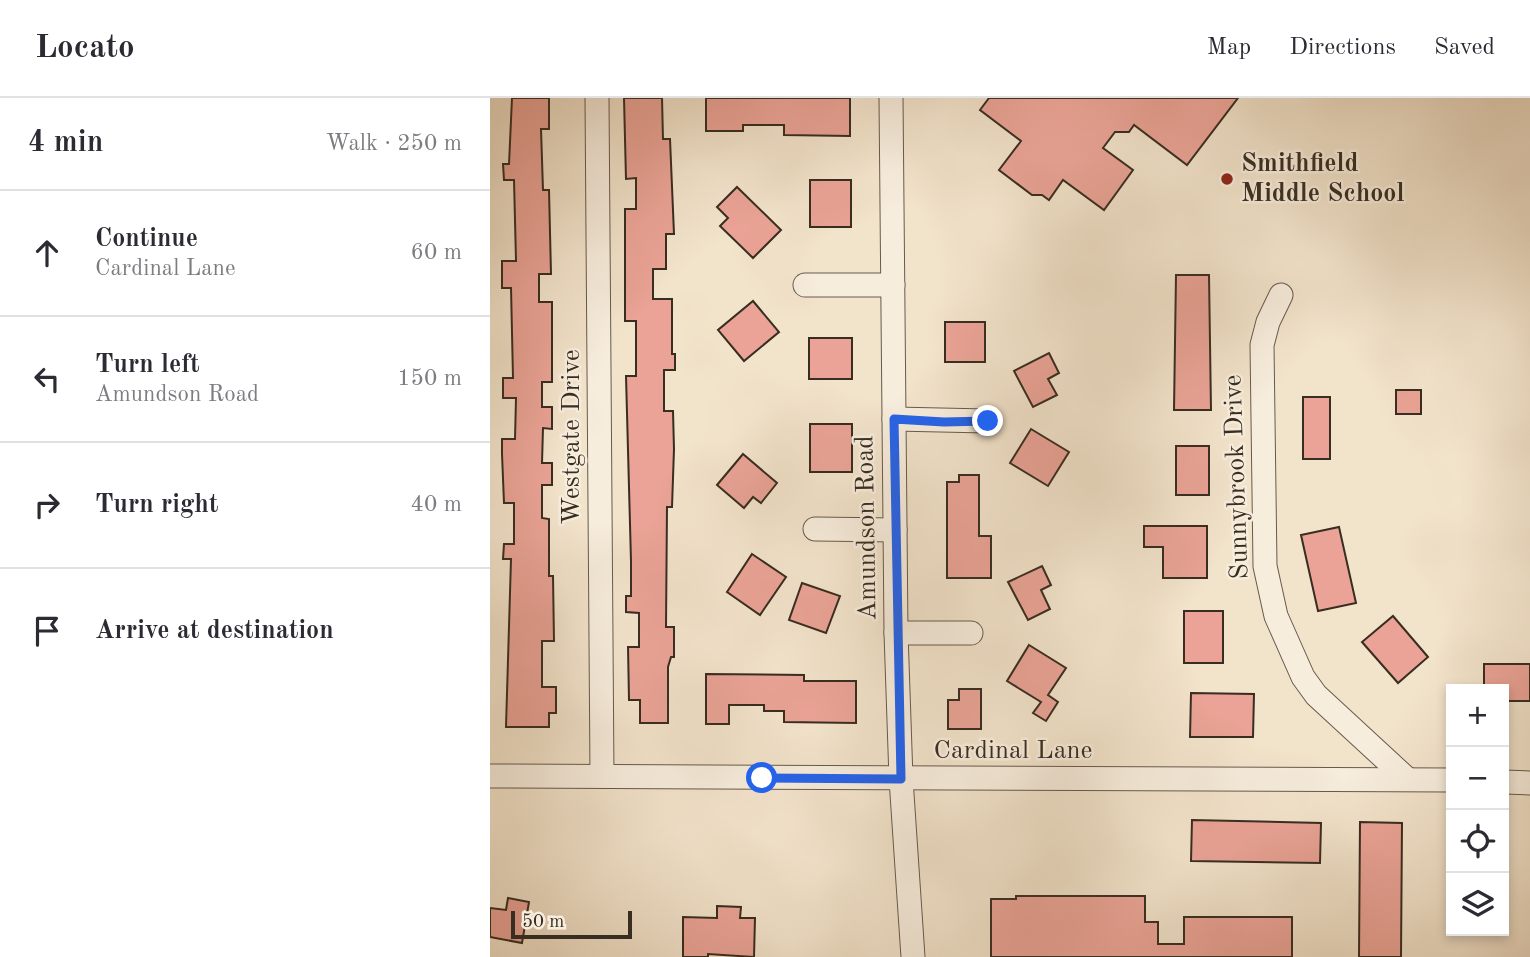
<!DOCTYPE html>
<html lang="en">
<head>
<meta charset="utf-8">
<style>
	body { margin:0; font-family:"Old Standard TT",serif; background:#f7f7f7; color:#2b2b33 }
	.controls { position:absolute; right:21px; bottom:21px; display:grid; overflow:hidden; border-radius:0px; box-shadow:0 4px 10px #0003 }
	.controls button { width:63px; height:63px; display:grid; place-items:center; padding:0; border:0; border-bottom:2px solid #e1e1e2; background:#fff; color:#2b2b33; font:35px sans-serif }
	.scale { position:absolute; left:21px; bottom:18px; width:121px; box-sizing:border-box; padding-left:7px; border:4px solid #382d21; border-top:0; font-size:19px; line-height:24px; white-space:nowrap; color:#382d21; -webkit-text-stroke:5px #f7eddd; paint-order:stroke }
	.stop { position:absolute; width:21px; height:21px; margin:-16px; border:5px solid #2563eb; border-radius:50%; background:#fff }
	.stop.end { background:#2563eb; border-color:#fff; box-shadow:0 2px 7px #0008 }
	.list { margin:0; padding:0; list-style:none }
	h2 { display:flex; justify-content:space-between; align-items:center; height:91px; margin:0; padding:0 28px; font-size:30px }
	h2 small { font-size:23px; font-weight:400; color:#7c7c81 }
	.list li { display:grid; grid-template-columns:46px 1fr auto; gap:21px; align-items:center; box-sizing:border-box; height:126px; padding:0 28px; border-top:2px solid #e1e1e2 }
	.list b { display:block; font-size:26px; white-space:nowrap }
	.list p { margin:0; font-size:23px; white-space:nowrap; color:#7c7c81 }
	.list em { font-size:23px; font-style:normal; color:#7c7c81 }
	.icon { flex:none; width:38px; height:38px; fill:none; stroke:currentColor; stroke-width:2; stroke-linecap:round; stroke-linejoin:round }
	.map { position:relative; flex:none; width:1040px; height:859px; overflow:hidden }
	header { display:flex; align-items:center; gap:42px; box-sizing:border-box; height:98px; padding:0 35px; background:#fff; border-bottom:2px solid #e1e1e2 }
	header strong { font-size:33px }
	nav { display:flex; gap:38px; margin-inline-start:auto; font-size:24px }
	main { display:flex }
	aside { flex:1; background:#fff }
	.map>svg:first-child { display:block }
	.building { fill:#eaa396; stroke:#382d21; stroke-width:2 }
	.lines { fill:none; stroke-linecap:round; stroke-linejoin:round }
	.minor-casing { stroke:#665a4c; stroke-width:25 }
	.minor { stroke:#f7eddd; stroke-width:23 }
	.route { stroke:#2563eb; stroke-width:9 }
	.poi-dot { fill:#8f2418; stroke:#f7eddd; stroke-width:2.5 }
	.labels { text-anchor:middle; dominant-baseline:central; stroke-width:5; stroke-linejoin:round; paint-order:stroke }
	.poi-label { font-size:26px; font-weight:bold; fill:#382d21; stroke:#f7eddd; text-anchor:start }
	.street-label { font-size:26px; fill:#382d21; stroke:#f7eddd }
</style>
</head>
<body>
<header>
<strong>Locato</strong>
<nav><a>Map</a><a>Directions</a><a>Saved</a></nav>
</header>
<main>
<aside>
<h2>4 min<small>Walk · 250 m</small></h2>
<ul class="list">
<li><svg class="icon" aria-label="ahead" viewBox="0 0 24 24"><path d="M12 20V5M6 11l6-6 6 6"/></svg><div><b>Continue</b><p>Cardinal Lane</p></div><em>60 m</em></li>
<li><svg class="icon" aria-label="left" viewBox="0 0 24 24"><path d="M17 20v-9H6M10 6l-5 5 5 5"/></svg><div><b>Turn left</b><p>Amundson Road</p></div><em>150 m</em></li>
<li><svg class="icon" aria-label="right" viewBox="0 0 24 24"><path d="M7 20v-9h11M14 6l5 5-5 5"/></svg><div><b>Turn right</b></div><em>40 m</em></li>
<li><svg class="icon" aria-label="arrive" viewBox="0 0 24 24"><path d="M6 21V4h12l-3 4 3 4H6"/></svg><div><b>Arrive at destination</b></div></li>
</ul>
</aside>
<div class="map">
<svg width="1040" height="859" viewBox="0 0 1040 859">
	<rect width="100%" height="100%" fill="#f2e3cb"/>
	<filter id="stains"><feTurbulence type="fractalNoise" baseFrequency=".00286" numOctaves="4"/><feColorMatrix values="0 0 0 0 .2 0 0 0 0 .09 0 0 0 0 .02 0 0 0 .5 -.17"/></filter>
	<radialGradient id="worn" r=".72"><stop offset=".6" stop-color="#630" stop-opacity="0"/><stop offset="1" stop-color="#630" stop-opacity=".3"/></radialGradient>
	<!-- building -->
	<g class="building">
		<path d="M 22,0 L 59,0 L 59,31 L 51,31 L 53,92 L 59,92 L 61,176 L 49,176 L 49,204 L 62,204 L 62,284 L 52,284 L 52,309 L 62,309 L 62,331 L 53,330 L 52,365 L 62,365 L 62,387 L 52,387 L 52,420 L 59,421 L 59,478 L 63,478 L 64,543 L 52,543 L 52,589 L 66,589 L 66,615 L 59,615 L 59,629 L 16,629 L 21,461 L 13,461 L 14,446 L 24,446 L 24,405 L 14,405 L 12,356 L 12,341 L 25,341 L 26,300 L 13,300 L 13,280 L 23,280 L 21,190 L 12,190 L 12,163 L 26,163 L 24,82 L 14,82 L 13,66 L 19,66 Z"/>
		<path d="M 134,0 L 172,0 L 173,41 L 180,41 L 184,136 L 176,136 L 176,171 L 163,171 L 163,201 L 182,201 L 182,256 L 185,256 L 185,272 L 174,272 L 174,313 L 183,313 L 184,351 L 182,409 L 177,409 L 176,529 L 184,529 L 184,559 L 181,559 L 178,569 L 178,625 L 150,625 L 150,602 L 139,602 L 138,549 L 149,549 L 149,515 L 136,514 L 136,498 L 141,498 L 141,463 L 136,278 L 146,278 L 146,223 L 135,223 L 135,111 L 146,111 L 146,80 L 136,81 Z"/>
		<path d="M 216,0 L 360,0 L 360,38 L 294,37 L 294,27 L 253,27 L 253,33 L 216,33 Z"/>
		<path d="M 499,0 L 748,0 L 697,67 L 644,27 L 639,34 L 625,34 L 613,50 L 643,72 L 614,112 L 573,82 L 559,102 L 552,97 L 542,97 L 509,72 L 531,43 L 490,12 Z"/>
		<rect x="320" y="82" width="41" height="47"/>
		<path d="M 247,89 L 291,132 L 263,160 L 230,128 L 238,120 L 227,109 Z"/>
		<path d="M 686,177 L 719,177 L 721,312 L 684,312 Z"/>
		<path d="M 263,203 L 289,234 L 254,263 L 228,232 Z"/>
		<rect x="455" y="224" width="40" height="40"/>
		<rect x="319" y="240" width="43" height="41"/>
		<path d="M 559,255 L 569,275 L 558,281 L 567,297 L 543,309 L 524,273 Z"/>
		<rect x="906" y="292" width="25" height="24"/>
		<rect x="813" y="299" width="27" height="62"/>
		<rect x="320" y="326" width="42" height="48"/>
		<path d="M 541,331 L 579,354 L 558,388 L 520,365 Z"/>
		<rect x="686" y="348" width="33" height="49"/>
		<path d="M 253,356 L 287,385 L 271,405 L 263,399 L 254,410 L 227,387 Z"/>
		<path d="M 469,377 L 489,377 L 489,438 L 501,438 L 501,480 L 457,480 L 457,384 L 469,384 Z"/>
		<path d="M 654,428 L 717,428 L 717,480 L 673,480 L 673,449 L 654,449 Z"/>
		<path d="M 849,429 L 866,505 L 828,513 L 811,437 Z"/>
		<path d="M 262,456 L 296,479 L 270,517 L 237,494 Z"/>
		<path d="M 552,468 L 561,487 L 551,492 L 560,511 L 538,522 L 518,484 Z"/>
		<path d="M 312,485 L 350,498 L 336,535 L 299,522 Z"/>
		<rect x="694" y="513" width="39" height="52"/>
		<path d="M 903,518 L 938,559 L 908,585 L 872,544 Z"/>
		<path d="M 539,547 L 576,570 L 558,597 L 568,604 L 556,623 L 543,615 L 551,604 L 517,583 Z"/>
		<path d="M 994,566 L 1040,566 L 1040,603 L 1014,603 L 1014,591 L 994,591 Z"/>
		<path d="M 216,576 L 314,577 L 314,583 L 366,583 L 366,625 L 294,624 L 294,613 L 274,613 L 274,607 L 239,607 L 239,626 L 216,626 Z"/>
		<path d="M 469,591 L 491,591 L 491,631 L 458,631 L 458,602 L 469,602 Z"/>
		<path d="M 701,595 L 764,596 L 763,639 L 700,639 Z"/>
		<path d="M 702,722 L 831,725 L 830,765 L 701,763 Z"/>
		<path d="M 870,724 L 912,725 L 911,859 L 869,859 Z"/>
		<path d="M 526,798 L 655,798 L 655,824 L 668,824 L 668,846 L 694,846 L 694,819 L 802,819 L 802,859 L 501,859 L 501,801 L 526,801 Z"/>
		<path d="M 18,800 L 39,804 L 32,845 L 0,839 L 0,810 L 16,812 Z"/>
		<path d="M 227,808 L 251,809 L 250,820 L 265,820 L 264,859 L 218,856 L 218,859 L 193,859 L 193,819 L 227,820 Z"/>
	</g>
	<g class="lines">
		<defs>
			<g id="minor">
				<path d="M 107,0 L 112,678"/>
				<path d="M 401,0 L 406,535 L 411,681 L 423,859"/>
				<path d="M 315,187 L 403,187"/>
				<path d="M 791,197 L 778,224 L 772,247 L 775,468 L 786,518 L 813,579 L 826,597 L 916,680"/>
				<path d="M 404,321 L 497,323"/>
				<path d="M 325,431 L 405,432"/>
				<path d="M 406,535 L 481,535"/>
				<path d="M 0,678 L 961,682"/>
				<path d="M 1014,684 L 1040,685"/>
			</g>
		</defs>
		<!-- minor casing -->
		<use href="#minor" class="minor-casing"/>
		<!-- minor -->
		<use href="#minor" class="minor"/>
	</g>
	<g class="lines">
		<!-- route -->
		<path class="route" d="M 272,680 L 411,681 L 404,321 L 454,324 L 498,323"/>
	</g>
	<!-- markers -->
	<circle class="poi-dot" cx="737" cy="81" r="7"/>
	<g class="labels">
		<!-- poi labels -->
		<g class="poi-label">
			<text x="751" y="66">Smithfield<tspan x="751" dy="30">Middle School</tspan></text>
		</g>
		<!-- street labels -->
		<g class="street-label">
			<text transform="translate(82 339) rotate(-90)">Westgate Drive</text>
			<text transform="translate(747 379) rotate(-92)">Sunnybrook Drive</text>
			<text transform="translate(377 430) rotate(-91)">Amundson Road</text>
			<text x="523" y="653">Cardinal Lane</text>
		</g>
	</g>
	<rect width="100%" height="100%" filter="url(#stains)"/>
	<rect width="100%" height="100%" fill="url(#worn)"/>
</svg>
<div class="controls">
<button>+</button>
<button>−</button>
<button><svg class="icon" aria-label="locate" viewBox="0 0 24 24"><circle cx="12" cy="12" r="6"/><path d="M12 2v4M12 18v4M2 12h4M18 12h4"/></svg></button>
<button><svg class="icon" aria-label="layers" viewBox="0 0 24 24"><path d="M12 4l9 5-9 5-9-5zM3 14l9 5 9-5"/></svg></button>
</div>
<div class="scale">50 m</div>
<div class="stop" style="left:272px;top:680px"></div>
<div class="stop end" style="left:498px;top:323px"></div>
</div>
</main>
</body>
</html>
